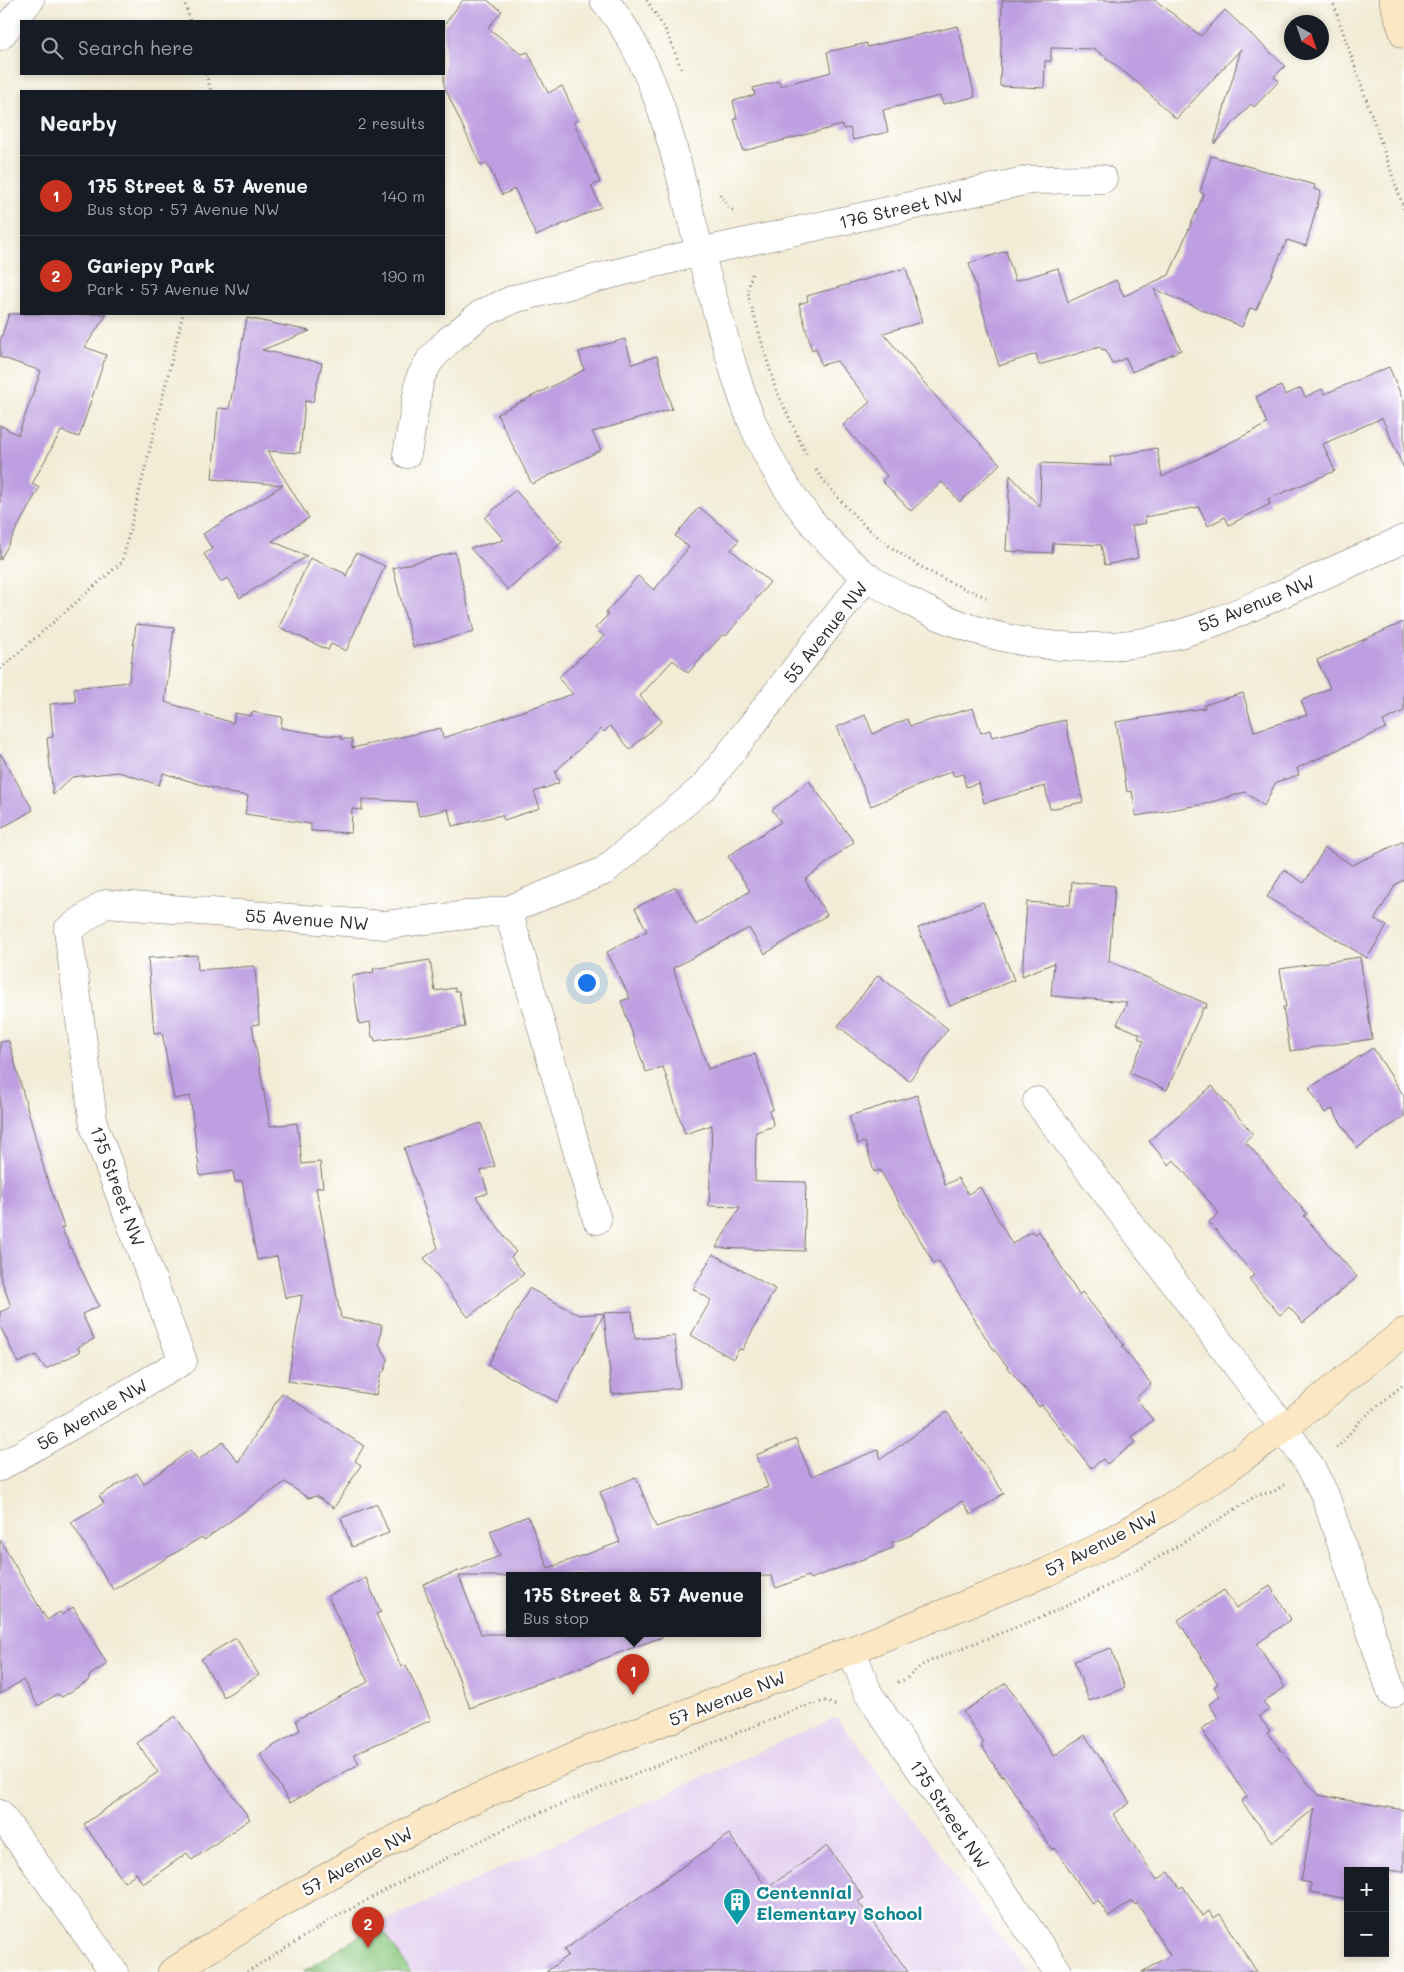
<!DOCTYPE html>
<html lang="en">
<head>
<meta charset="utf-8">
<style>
	body { margin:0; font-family:Mali,sans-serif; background:#20242c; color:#f1f3f6 }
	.controls { position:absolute; right:15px; bottom:15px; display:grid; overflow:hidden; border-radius:0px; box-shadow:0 2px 8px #0003 }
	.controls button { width:45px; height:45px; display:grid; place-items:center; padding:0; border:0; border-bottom:1px solid #363941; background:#171b24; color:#f1f3f6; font:25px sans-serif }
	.compass { position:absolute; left:1284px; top:15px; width:45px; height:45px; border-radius:50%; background:#171b24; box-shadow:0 2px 8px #0003; rotate:140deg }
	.you { position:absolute; left:586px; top:982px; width:18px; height:18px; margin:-12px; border:4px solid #fff; border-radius:50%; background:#1a73e8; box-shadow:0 0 0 8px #1a73e833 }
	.badge { display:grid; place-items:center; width:32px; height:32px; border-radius:50%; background:#c8321e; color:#fff; font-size:16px; font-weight:700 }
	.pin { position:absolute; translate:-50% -41px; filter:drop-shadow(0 1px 2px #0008) }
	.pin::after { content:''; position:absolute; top:26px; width:18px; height:15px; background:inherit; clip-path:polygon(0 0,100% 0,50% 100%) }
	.popup { position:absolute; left:506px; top:1572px; width:255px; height:65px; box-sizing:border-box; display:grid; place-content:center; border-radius:0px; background:#171b24; filter:drop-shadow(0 1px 4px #0005); font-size:16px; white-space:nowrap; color:#9ea1a6 }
	.popup b { font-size:19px; color:#f1f3f6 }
	.popup::after { content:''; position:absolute; left:50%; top:100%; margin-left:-10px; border:10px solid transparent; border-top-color:#171b24 }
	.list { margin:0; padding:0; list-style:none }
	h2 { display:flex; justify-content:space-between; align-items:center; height:65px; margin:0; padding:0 20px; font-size:21px }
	h2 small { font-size:16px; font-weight:400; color:#9ea1a6 }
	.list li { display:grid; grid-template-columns:32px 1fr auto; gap:15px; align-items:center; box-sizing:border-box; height:80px; padding:0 20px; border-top:1px solid #363941 }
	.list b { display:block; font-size:19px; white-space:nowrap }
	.list p { margin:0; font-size:16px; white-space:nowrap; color:#9ea1a6 }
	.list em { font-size:16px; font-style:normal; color:#9ea1a6 }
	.icon { flex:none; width:28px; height:28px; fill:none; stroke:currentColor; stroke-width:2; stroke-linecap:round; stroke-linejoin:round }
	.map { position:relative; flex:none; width:1404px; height:1972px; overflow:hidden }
	.search { position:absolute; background:#171b24; box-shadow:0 2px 8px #0003; left:20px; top:20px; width:425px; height:55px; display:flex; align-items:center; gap:12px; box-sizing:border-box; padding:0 18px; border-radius:0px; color:#9ea1a6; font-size:19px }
	.panel { position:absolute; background:#171b24; box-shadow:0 2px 8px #0003; left:20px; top:90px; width:425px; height:225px; border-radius:0px }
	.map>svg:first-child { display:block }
	.built { fill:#e6d2f0 }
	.green { fill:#89c77d; stroke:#5a7954 }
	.building { fill:#be9fe1 }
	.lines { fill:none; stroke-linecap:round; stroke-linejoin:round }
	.street-casing { stroke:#716f67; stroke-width:29 }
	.secondary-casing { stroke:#716f67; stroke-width:29 }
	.path { stroke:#716f67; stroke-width:3; stroke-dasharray:1 4; stroke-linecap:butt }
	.street { stroke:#fff; stroke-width:28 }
	.secondary { stroke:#fbe7c3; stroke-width:28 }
	.labels { text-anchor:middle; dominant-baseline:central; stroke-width:5; stroke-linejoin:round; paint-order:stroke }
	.street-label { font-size:18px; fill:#2b2b2b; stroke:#fff }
	.culture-label { font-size:18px; font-weight:bold; fill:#0d838f; stroke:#fff; text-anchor:start }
</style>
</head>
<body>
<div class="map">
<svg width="1404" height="1972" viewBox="0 0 1404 1972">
	<rect width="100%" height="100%" fill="#fff"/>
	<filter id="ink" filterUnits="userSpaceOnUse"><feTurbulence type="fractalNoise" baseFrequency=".02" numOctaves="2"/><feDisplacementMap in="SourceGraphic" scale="10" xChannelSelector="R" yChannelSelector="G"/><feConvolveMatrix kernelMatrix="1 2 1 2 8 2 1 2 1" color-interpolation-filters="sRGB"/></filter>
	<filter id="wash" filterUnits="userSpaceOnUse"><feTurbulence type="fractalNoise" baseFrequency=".0096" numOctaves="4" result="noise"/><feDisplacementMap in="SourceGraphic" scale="20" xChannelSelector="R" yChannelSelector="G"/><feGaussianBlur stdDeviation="1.12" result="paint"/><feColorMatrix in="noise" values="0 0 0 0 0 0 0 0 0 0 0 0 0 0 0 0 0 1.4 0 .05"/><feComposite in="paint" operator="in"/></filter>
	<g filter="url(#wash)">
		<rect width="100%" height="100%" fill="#f2ecd6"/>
		<!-- built -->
		<path class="built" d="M 836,1717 L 1027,1972 L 411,1972 L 378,1924 Z"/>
		<!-- green -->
		<path class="green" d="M 378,1924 L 411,1972 L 303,1972 Z"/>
		<g id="blocks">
			<!-- building -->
			<g class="building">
				<path d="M 463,0 L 487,0 L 502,11 L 488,28 L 522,54 L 528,52 L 548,93 L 562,86 L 578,120 L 574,122 L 600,182 L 591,186 L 601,207 L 536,236 L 515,189 L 502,195 L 487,163 L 481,166 L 444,86 L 444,25 Z"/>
				<path d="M 1002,0 L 1155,0 L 1201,36 L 1225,10 L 1285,66 L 1274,77 L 1279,81 L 1254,107 L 1251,104 L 1214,144 L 1241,49 L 1176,119 L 1138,83 L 1095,49 L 1051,48 L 1051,61 L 1045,61 L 1044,88 L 1000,86 Z"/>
				<path d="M 958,26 L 975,97 L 943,104 L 940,96 L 883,110 L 888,132 L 853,140 L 850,128 L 843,129 L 842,125 L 743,151 L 734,119 L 737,118 L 733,101 L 755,95 L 753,88 L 779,81 L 780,86 L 831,72 L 827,52 L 867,43 L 867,47 Z"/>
				<path d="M 1211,156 L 1315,185 L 1314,189 L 1321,191 L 1306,246 L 1287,240 L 1256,310 L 1250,308 L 1242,327 L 1154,289 L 1181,350 L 1132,372 L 1126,358 L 1112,364 L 1105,349 L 1102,350 L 1100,347 L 1039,365 L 1036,354 L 999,366 L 969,263 L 1006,251 L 1015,281 L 1058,268 L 1068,302 L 1116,280 L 1124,296 L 1169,275 L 1204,194 L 1200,192 Z"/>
				<path d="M 906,268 L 922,322 L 883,333 L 937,398 L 1000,464 L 960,502 L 942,482 L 911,511 L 882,481 L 887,476 L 843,425 L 870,402 L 837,361 L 821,365 L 816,348 L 812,350 L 799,304 L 808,301 L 807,296 Z"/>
				<path d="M 9,314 L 107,314 L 85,347 L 106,355 L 79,437 L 61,431 L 32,484 L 39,488 L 0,560 L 0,425 L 18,435 L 41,371 L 0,357 L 0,341 Z"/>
				<path d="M 247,318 L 310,331 L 262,350 L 322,363 L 313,402 L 305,401 L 300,453 L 267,451 L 309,518 L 272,541 L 307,556 L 240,598 L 228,578 L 221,582 L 204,554 L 212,549 L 203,534 L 283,485 L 212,479 L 218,408 L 229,409 Z"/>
				<path d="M 625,339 L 632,364 L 657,356 L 672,409 L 592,432 L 601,450 L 532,484 L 497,414 L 584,370 L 579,352 Z"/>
				<path d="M 1389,367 L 1404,402 L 1404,469 L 1382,418 L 1323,444 L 1335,471 L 1268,499 L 1270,504 L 1229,525 L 1225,517 L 1208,526 L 1199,507 L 1145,517 L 1146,523 L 1132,526 L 1138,558 L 1105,565 L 1101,545 L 1053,543 L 1052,553 L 1006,551 L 1010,475 L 1040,507 L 1041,463 L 1111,466 L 1110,457 L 1157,448 L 1162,477 L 1267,424 L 1256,397 L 1281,386 L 1285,395 L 1301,388 L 1305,397 L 1322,389 L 1324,394 Z"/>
				<path d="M 515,490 L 562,542 L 508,590 L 470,548 L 504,540 L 485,518 Z"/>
				<path d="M 699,507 L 739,540 L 731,550 L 770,582 L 726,636 L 723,634 L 688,673 L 673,660 L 640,696 L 662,721 L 630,749 L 610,726 L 604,732 L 601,729 L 555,772 L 559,783 L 534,792 L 540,808 L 504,820 L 502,815 L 452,826 L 448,809 L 419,816 L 416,802 L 362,799 L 362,810 L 352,809 L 351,833 L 311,831 L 311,824 L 245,814 L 248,796 L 229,793 L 163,773 L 159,785 L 119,772 L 72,777 L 53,795 L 47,738 L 53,737 L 50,704 L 76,702 L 74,688 L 129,682 L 136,624 L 174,628 L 165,702 L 233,723 L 235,713 L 251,716 L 252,712 L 282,717 L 281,728 L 324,735 L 341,736 L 341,739 L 352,739 L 352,748 L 441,728 L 443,738 L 573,694 L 558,678 L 604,636 L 595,628 L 608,615 L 606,612 L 638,576 L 654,590 L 689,547 L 675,536 Z"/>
				<path d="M 455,552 L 474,632 L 413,647 L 393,568 Z"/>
				<path d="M 356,553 L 385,566 L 346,651 L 331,644 L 328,650 L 279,627 L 310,558 L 344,573 L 346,576 Z"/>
				<path d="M 1404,622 L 1404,711 L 1383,721 L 1386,728 L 1297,768 L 1299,775 L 1276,782 L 1264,806 L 1245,792 L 1205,804 L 1136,816 L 1132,791 L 1127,792 L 1116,722 L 1205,708 L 1204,705 L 1243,693 L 1254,731 L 1307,715 L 1301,701 L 1330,688 L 1317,660 Z"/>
				<path d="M 973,708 L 981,733 L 990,730 L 992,737 L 1065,720 L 1083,802 L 1050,809 L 1045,786 L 984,803 L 979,783 L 966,787 L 963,774 L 954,776 L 952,771 L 871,806 L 837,727 L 865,715 L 873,734 L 907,719 L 910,726 Z"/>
				<path d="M 0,753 L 33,810 L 0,829 Z"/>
				<path d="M 809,781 L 854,842 L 805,880 L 827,915 L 765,954 L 749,928 L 673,968 L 708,1069 L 755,1054 L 773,1109 L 769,1111 L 774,1126 L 756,1132 L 755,1181 L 806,1182 L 804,1251 L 716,1248 L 740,1207 L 709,1206 L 712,1125 L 685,1134 L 663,1067 L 646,1072 L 621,1001 L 630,998 L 607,952 L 647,931 L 635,908 L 676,887 L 696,925 L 750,891 L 728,856 L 781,822 L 772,810 Z"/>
				<path d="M 1404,841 L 1404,880 L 1396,884 L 1375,919 L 1387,926 L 1367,958 L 1267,897 L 1284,870 L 1304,883 L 1325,848 L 1352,865 Z"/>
				<path d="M 1072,882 L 1115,886 L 1109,961 L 1207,1004 L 1206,1008 L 1203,1008 L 1167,1090 L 1129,1073 L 1144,1041 L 1138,1038 L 1140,1034 L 1117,1024 L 1127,1002 L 1051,996 L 1054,963 L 1022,976 L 1027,902 L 1070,905 Z"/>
				<path d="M 983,902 L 1014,980 L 950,1006 L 918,928 Z"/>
				<path d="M 197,955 L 198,970 L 255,966 L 259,1024 L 252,1025 L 270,1126 L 297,1123 L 302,1164 L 320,1162 L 323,1187 L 316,1188 L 341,1318 L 382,1325 L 379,1344 L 388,1359 L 385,1370 L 381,1373 L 376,1395 L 288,1381 L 302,1295 L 285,1298 L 277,1256 L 257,1260 L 242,1181 L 235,1182 L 233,1171 L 200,1176 L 190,1096 L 174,1099 L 162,1032 L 154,1033 L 148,958 Z"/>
				<path d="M 1360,957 L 1372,1039 L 1290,1051 L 1283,1007 L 1286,1007 L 1280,969 Z"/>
				<path d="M 430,960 L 435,991 L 455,988 L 455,991 L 459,991 L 465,1027 L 375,1041 L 374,1037 L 372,1037 L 370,1022 L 359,1024 L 352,976 L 374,972 L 373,969 Z"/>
				<path d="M 878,975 L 948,1029 L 909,1081 L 838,1026 Z"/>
				<path d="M 9,1041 L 45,1173 L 64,1227 L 61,1228 L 99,1306 L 82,1314 L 94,1339 L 78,1347 L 80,1352 L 46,1369 L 36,1355 L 18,1363 L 0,1326 L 0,1312 L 11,1307 L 0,1275 L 0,1042 Z"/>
				<path d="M 1373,1048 L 1404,1096 L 1404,1117 L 1357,1148 L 1332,1109 L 1325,1113 L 1309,1088 Z"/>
				<path d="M 1212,1086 L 1253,1134 L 1245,1141 L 1307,1214 L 1304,1216 L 1357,1277 L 1303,1323 L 1289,1307 L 1280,1315 L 1249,1279 L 1254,1275 L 1209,1222 L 1219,1213 L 1174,1160 L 1169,1165 L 1149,1141 Z"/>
				<path d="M 917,1095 L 945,1185 L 958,1178 L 968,1194 L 980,1187 L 1012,1244 L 1032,1231 L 1034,1234 L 1039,1231 L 1079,1295 L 1082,1292 L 1124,1345 L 1122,1346 L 1151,1384 L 1136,1398 L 1153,1420 L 1132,1437 L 1136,1442 L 1107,1464 L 1103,1459 L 1091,1468 L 1042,1405 L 1039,1407 L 989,1343 L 939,1261 L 934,1264 L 880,1170 L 874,1172 L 865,1142 L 858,1144 L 849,1116 Z"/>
				<path d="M 481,1123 L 495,1166 L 481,1171 L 488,1193 L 476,1197 L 516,1252 L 511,1257 L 524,1274 L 468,1317 L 424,1258 L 438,1248 L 404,1148 Z"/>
				<path d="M 713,1254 L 775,1289 L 742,1350 L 739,1349 L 733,1359 L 691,1335 L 711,1300 L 693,1289 Z"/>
				<path d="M 529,1288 L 579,1315 L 632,1311 L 635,1339 L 675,1336 L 680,1388 L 612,1394 L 604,1314 L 557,1402 L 488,1365 Z"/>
				<path d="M 282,1393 L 364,1446 L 355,1461 L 361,1465 L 334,1508 L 316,1496 L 308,1498 L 285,1482 L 204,1540 L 202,1537 L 113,1590 L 71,1522 L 104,1503 L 99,1496 L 137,1473 L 144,1484 L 190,1450 L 198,1460 L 223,1442 L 238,1462 Z"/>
				<path d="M 947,1412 L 1004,1493 L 971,1515 L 962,1501 L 914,1534 L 891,1543 L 893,1548 L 810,1579 L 808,1576 L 776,1588 L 771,1576 L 459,1576 L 481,1634 L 662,1634 L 662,1637 L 470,1708 L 423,1584 L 500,1556 L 490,1531 L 528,1516 L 548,1568 L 620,1542 L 600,1492 L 636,1477 L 656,1527 L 768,1487 L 756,1455 L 796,1439 L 811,1476 L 878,1450 L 881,1459 Z"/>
				<path d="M 377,1504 L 389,1533 L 352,1547 L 341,1518 Z"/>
				<path d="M 0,1540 L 47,1620 L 60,1612 L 62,1615 L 73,1607 L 107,1664 L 90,1675 L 88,1681 L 62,1697 L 57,1694 L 38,1706 L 23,1680 L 0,1694 Z"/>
				<path d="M 366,1578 L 381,1612 L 376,1614 L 401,1667 L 406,1665 L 431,1720 L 354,1754 L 359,1764 L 290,1803 L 260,1754 L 300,1730 L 296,1720 L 368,1682 L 328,1596 Z"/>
				<path d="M 1270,1586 L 1291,1619 L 1257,1644 L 1285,1687 L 1263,1702 L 1269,1710 L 1259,1716 L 1270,1731 L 1267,1733 L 1318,1795 L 1404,1810 L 1404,1871 L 1348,1871 L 1348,1899 L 1310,1892 L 1311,1883 L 1301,1881 L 1315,1808 L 1273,1842 L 1241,1802 L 1247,1797 L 1201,1729 L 1218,1718 L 1209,1704 L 1220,1696 L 1214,1687 L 1218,1684 L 1178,1620 L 1224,1590 L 1236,1608 Z"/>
				<path d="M 236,1638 L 259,1675 L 224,1697 L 201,1659 Z"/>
				<path d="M 1111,1648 L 1125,1688 L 1089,1701 L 1074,1661 Z"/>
				<path d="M 1006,1683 L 1054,1756 L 1085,1735 L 1130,1803 L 1113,1814 L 1157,1880 L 1169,1872 L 1180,1888 L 1183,1886 L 1202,1916 L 1209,1911 L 1213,1918 L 1220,1914 L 1257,1972 L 1142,1972 L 1170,1955 L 1137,1903 L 1135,1905 L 1132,1901 L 1109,1917 L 1098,1900 L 1092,1904 L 1055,1848 L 1052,1850 L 1003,1775 L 1002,1777 L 981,1745 L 984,1743 L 963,1712 Z"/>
				<path d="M 175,1716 L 250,1819 L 192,1860 L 187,1853 L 143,1884 L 136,1873 L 124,1882 L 84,1824 L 158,1772 L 137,1743 Z"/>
				<path d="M 729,1834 L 767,1888 L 827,1846 L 864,1898 L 858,1901 L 908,1972 L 546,1972 L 568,1955 L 564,1950 Z"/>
			</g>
		</g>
	</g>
	<g filter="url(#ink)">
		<use href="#blocks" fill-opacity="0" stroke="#716f67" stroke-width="1"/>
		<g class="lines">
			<defs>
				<g id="street">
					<path d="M 604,0 C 666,75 679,182 706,273 C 721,323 733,376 753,424 C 777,481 817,537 865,575 C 878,585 893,593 907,600 C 982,642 1071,657 1155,640 C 1199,631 1240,612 1281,594 C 1322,576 1363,557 1404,539"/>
					<path d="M 0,36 L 30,0"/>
					<path d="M 407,454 L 420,378 L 430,360 L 448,341 L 481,314 L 514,299 L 700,252 L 1029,180 L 1103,179"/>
					<path d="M 508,910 L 597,1220"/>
					<path d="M 1037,1101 L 1284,1428 L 1310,1466 L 1325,1495 L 1392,1694"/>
					<path d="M 0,1467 L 183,1361 L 94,1126 L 68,930 L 105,904 L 385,925 L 508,910 L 604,871 L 705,786 L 867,576"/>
					<path d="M 852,1650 L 868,1693 L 1058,1972"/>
					<path d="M 0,1814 L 114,1972"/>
				</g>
				<g id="secondary">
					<path d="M 1393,0 L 1404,34"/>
					<path d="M 172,1972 L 270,1910 L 370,1852 L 465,1803 L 586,1751 L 852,1650 L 1047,1572 L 1106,1544 L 1170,1507 L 1217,1476 L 1284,1428 L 1404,1332"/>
				</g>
			</defs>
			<!-- street casing -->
			<use href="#street" class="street-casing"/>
			<!-- secondary casing -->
			<use href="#secondary" class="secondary-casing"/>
			<!-- path -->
			<g class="path">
				<path d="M 184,0 L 190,21"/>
				<path d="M 647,0 L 666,31 L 682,70"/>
				<path d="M 1332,0 L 1404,209"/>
				<path d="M 206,74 L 211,91"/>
				<path d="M 720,194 L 729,208 L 735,211"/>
				<path d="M 752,274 L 748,290 L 749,298 L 775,387 L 806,454"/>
				<path d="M 816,470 C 862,533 913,570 986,597"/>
				<path d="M 0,669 L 122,562 L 183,314"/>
				<path d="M 1336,1448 C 1345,1441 1351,1431 1359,1422 C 1373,1409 1389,1397 1404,1384"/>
				<path d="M 898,1682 L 906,1679 L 922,1665 C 975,1641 1031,1624 1083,1598 C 1144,1569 1201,1532 1257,1495 L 1273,1492 L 1284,1485"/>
				<path d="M 247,1972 L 334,1918 L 421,1871 L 518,1822 L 796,1709 L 825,1701 L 835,1705 L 838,1704"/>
			</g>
			<!-- street -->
			<use href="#street" class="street"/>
			<!-- secondary -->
			<use href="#secondary" class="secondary"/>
		</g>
	</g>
	<!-- icons -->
	<defs>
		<symbol id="building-pin" viewBox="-11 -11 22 30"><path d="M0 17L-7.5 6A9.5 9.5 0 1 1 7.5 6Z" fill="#0f9aa8" stroke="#fff"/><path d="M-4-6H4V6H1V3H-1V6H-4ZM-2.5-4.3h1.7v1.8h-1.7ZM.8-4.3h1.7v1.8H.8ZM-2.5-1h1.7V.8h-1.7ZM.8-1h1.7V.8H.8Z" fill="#fff"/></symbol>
	</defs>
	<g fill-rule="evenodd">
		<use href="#building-pin" x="721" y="1886" width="32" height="43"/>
	</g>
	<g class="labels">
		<!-- street labels -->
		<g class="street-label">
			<text transform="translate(901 208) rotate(-13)">176 Street NW</text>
			<text transform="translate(1256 603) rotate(-22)">55 Avenue NW</text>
			<text transform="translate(825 632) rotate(-52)">55 Avenue NW</text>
			<text transform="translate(307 919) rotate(4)">55 Avenue NW</text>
			<text transform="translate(118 1186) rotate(70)">175 Street NW</text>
			<text transform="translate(92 1414) rotate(-30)">56 Avenue NW</text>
			<text transform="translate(1101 1543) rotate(-27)">57 Avenue NW</text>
			<text transform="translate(727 1698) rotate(-21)">57 Avenue NW</text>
			<text transform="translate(950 1814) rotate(56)">175 Street NW</text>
			<text transform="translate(357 1861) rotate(-29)">57 Avenue NW</text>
		</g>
		<!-- culture labels -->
		<g class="culture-label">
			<text x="756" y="1892">Centennial<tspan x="756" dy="21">Elementary School</tspan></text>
		</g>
	</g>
</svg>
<div class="controls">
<button>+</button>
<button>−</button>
</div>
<svg class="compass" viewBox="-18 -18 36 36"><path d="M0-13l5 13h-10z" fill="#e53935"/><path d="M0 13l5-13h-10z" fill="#9ea1a6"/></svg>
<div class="you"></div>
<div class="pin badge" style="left:633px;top:1695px">1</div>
<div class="popup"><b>175 Street &amp; 57 Avenue</b>Bus stop</div>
<div class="pin badge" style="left:368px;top:1948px">2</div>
<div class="search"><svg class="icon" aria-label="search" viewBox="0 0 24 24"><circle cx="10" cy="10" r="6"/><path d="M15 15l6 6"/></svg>Search here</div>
<section class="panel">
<h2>Nearby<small>2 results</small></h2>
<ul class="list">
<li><span class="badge">1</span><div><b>175 Street &amp; 57 Avenue</b><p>Bus stop · 57 Avenue NW</p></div><em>140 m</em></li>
<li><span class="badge">2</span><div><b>Gariepy Park</b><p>Park · 57 Avenue NW</p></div><em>190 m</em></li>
</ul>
</section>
</div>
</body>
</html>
